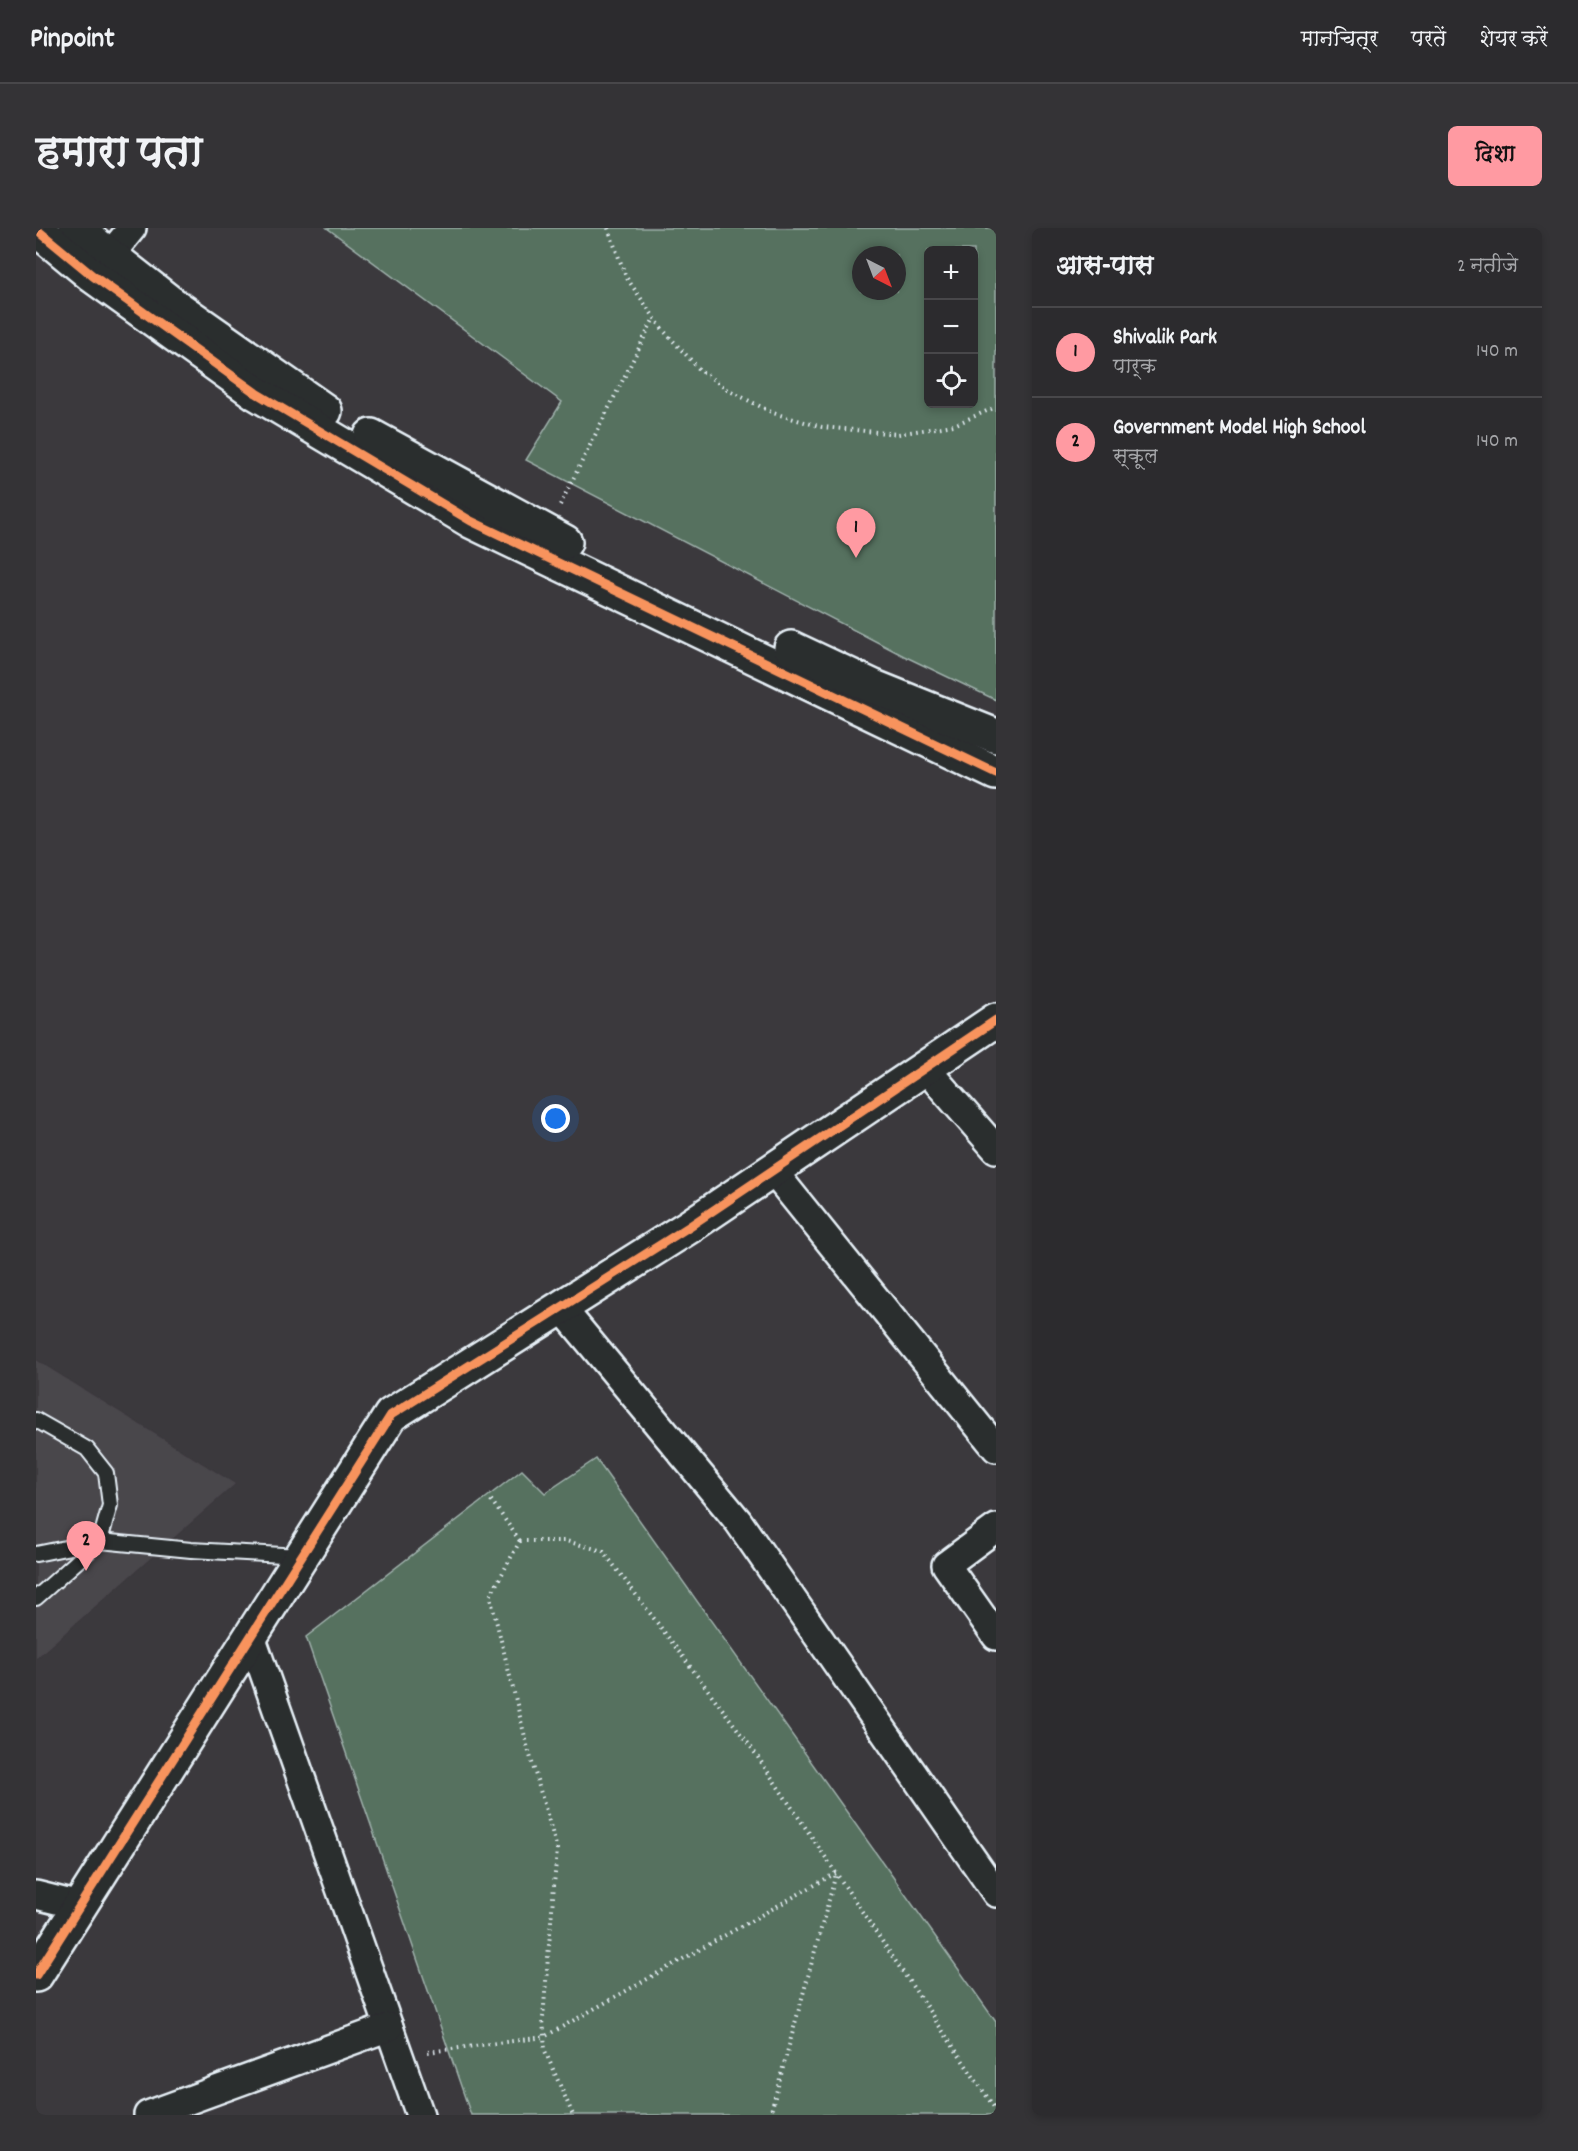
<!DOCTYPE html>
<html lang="hi">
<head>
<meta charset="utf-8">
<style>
	body { margin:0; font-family:Dekko,"Playpen Sans Deva",sans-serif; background:#343336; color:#f1f3f6 }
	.controls { position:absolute; right:18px; top:18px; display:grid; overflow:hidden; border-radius:9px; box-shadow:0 3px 9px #0003 }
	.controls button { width:54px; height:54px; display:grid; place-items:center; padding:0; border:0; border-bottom:2px solid #48474a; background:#2c2b2e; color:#f1f3f6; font:30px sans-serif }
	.compass { position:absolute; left:816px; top:18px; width:54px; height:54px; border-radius:50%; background:#2c2b2e; box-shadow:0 3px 9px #0003; rotate:138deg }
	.you { position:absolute; left:520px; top:891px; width:21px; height:21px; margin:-15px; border:4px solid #fff; border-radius:50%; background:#1a73e8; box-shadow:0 0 0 9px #1a73e833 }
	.badge { display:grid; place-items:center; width:39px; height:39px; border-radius:50%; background:#ff9aa2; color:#111; font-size:20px; font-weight:700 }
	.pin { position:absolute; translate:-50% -50px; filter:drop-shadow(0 2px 3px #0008) }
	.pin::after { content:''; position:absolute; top:32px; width:21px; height:18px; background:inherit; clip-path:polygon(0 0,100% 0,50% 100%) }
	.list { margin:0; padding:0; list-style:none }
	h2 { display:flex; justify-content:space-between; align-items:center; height:78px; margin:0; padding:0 24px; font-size:26px }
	h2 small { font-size:20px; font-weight:400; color:#a6a7aa }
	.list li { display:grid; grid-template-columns:39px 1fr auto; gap:18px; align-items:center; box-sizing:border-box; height:90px; padding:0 24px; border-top:2px solid #48474a }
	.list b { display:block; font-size:22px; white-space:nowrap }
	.list p { margin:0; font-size:20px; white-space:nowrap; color:#a6a7aa }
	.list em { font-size:20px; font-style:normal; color:#a6a7aa }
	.icon { flex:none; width:33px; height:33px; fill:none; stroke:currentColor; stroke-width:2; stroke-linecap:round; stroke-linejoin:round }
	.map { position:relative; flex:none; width:960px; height:1887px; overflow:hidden; border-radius:9px }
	header { display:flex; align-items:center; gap:36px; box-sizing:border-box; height:84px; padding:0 30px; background:#2c2b2e; border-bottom:2px solid #48474a }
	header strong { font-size:28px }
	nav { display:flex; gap:33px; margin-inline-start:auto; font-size:21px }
	.intro { display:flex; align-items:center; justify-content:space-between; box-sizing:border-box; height:144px; padding:0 36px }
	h1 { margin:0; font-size:42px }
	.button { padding:15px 27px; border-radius:9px; background:#ff9aa2; color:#111; font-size:21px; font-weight:700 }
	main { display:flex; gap:36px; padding:0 36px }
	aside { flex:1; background:#2c2b2e; border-radius:9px; box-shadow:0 3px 9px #0003 }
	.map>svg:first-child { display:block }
	.built { fill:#4a464c }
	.green { fill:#56715f; stroke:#9fb1ac; stroke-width:1.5; fill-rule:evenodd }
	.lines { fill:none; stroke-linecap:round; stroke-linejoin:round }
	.service-casing { stroke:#e8f1f8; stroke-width:18 }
	.minor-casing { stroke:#e8f1f8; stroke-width:32 }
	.tertiary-casing { stroke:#e8f1f8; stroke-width:38 }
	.path { stroke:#e8f1f8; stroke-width:4; stroke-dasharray:1.5 4.5; stroke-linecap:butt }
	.service { stroke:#2a2d2e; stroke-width:14 }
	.minor { stroke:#2a2d2e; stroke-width:27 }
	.tertiary { stroke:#2a2d2e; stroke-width:33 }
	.cycleway-casing { stroke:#2a2d2e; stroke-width:13 }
	.cycleway { stroke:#f8935d; stroke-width:9 }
</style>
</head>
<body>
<header>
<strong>Pinpoint</strong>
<nav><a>मानचित्र</a><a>परतें</a><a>शेयर करें</a></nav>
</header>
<div class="intro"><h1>हमारा पता</h1><a class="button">दिशा</a></div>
<main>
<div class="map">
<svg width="960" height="1887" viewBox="0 0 960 1887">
	<rect width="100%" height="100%" fill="#3b393d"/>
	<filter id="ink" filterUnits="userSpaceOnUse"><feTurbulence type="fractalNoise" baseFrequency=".0167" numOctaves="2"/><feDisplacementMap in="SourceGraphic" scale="12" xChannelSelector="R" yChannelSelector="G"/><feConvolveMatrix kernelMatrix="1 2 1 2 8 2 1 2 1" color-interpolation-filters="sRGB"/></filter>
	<g filter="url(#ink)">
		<!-- built -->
		<path class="built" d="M 0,1132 L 199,1256 L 0,1430 Z"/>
		<!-- green -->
		<g class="green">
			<path d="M 291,0 L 960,0 L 960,472 L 868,428 L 490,232 L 526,174 ZM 892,22 L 938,22 L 938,176 L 892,176 ZM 825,27 L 861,27 L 861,63 L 825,63 Z"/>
			<path d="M 560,1231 L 960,1794 L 960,1887 L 435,1887 L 270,1409 L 486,1242 L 509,1265 Z"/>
		</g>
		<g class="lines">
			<defs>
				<g id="service">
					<path d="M 0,1192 L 51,1221 L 70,1245 L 74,1277 L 64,1313 L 0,1326"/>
					<path d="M 0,1370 L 64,1313 L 155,1322 L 264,1328"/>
				</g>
				<g id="minor">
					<path d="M 61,43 L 96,0"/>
					<path d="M 889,840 L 960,921"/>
					<path d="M 736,942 L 960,1220"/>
					<path d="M 524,1078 L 702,1293 L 960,1665"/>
					<path d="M 960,1300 L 910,1337 L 960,1408"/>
					<path d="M 215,1408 L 384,1887"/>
					<path d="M 0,1667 L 44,1678"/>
					<path d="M 112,1887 L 353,1799"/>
				</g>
				<g id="tertiary">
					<path d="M 39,0 L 132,73 L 289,183"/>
					<path d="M 0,1 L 57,48 L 220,165 L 435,293 L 960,545"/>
					<path d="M 335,208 L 529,314"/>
					<path d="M 755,420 L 838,459 L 960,508"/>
					<path d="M 0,1747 L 355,1187 L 654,998 L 960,792"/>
				</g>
			</defs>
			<!-- service casing -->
			<use href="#service" class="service-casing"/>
			<!-- minor casing -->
			<use href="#minor" class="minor-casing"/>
			<!-- tertiary casing -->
			<use href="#tertiary" class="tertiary-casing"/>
			<!-- path -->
			<g class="path">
				<path d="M 572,0 L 590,49 L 627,102 L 665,143 L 694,163 L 737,185 L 786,199 L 862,206 L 918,197 L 960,179"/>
				<path d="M 524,277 L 618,90"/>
				<path d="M 455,1272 L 484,1313"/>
				<path d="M 484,1313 L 530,1313 L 567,1323 L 715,1519 L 960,1882"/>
				<path d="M 484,1313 L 454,1368 L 491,1517 L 521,1621 L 507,1790 L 509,1823 L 537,1887"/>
				<path d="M 392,1824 L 508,1809 L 800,1645"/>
				<path d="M 734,1887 L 800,1646"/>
			</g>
			<!-- service -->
			<use href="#service" class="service"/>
			<!-- minor -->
			<use href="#minor" class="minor"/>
			<!-- tertiary -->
			<use href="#tertiary" class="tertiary"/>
			<defs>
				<g id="cycleway">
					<path d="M 0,1 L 57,48 L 220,165 L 435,293 L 960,545"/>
					<path d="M 0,1747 L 355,1187 L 654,998 L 960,792"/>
				</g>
			</defs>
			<!-- cycleway casing -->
			<use href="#cycleway" class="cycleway-casing"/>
			<!-- cycleway -->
			<use href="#cycleway" class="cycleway"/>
		</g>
	</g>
</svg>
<div class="controls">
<button>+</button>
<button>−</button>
<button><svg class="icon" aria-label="locate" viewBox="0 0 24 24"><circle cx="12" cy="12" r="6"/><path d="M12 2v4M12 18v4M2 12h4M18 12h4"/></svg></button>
</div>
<svg class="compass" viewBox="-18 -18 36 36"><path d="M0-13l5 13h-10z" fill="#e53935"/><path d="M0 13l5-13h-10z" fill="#a6a7aa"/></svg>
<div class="you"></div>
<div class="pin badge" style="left:820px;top:330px">1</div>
<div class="pin badge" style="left:50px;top:1343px">2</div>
</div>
<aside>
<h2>आस-पास<small>2 नतीजे</small></h2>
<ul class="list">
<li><span class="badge">1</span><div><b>Shivalik Park</b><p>पार्क</p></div><em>140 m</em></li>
<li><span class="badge">2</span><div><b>Government Model High School</b><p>स्कूल</p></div><em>140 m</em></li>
</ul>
</aside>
</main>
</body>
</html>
